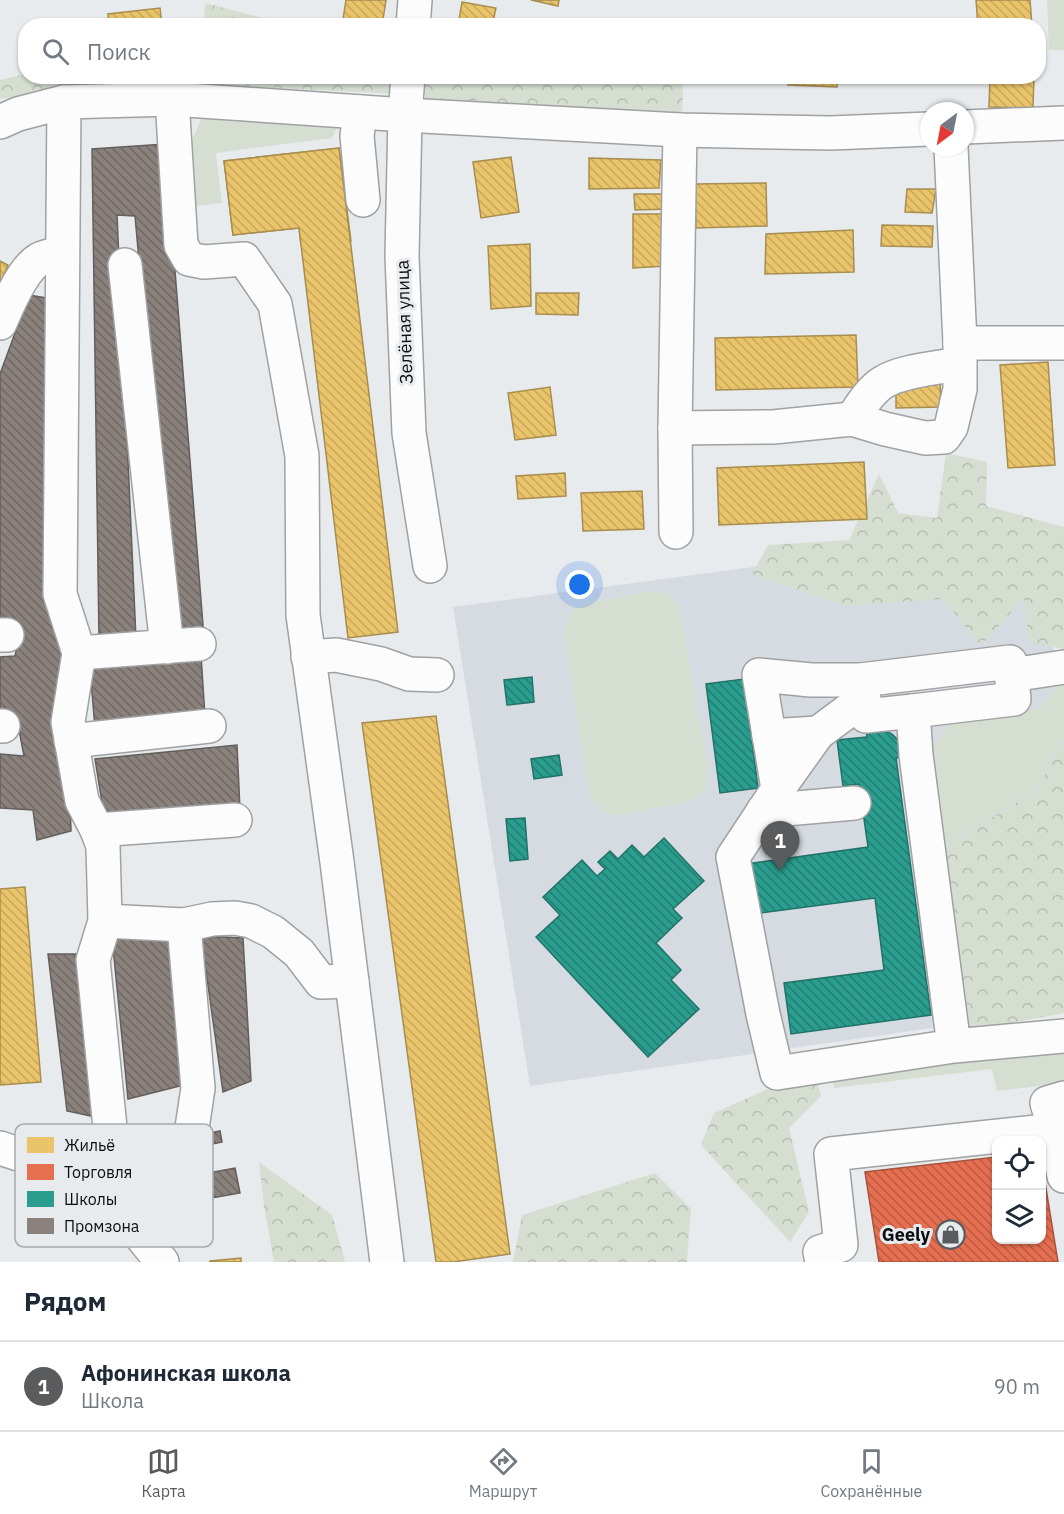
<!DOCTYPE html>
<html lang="ru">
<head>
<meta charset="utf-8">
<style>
	body { margin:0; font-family:"IBM Plex Sans",sans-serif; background:#f6f6f7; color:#1f2937 }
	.controls { position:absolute; right:18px; bottom:18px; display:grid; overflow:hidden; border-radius:12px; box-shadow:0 2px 4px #0004 }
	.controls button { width:54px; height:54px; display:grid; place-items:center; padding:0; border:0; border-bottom:2px solid #e0e1e3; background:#fff; color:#1f2937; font:30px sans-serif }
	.compass { position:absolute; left:920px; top:102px; width:54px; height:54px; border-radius:50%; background:#fff; box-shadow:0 2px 4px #0004; rotate:212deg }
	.you { position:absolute; left:580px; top:585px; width:21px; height:21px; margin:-15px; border:4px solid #fff; border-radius:50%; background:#1a73e8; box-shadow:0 0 0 9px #1a73e833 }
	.badge { display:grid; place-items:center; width:39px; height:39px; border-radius:50%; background:#5a5b5d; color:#fff; font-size:20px; font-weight:700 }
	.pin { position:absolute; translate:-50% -50px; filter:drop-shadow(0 2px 3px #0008) }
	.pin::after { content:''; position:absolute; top:32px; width:21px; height:18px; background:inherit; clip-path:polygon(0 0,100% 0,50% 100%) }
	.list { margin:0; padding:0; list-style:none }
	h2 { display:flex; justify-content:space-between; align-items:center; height:78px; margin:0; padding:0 24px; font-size:26px }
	h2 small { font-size:20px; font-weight:400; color:#747a83 }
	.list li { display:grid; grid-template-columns:39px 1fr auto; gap:18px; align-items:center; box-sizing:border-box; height:90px; padding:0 24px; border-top:2px solid #e0e1e3 }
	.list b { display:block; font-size:22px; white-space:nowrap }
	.list p { margin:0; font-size:20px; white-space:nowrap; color:#747a83 }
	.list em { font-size:20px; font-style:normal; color:#747a83 }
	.icon { flex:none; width:33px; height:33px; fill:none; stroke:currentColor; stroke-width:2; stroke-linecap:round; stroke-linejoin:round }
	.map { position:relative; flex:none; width:1064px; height:1262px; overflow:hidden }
	.search { position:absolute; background:#fff; box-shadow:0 2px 4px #0004; left:18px; right:18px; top:18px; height:66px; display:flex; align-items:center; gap:15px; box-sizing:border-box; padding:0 21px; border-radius:24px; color:#747a83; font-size:22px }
	.sheet { height:168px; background:#fff }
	nav { display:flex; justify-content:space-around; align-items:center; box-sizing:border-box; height:84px; border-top:2px solid #e0e1e3; background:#fff; font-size:16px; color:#747a83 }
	nav a { display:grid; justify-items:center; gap:3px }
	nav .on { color:#5a5b5d }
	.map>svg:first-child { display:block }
	.built { fill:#d6dbe1 }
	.green { fill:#d5ded1 }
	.forest { fill:url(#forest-crowns) }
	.homes { fill:url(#homes-back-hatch); stroke:#a78d4f; stroke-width:1.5 }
	.shops { fill:url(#shops-back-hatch); stroke:#a6523e; stroke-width:1.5 }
	.schools { fill:url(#schools-back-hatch); stroke:#217269; stroke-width:1.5 }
	.industry { fill:url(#industry-back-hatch); stroke:#645e5c; stroke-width:1.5 }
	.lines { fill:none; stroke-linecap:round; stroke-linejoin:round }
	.minor-casing { stroke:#9fa1a2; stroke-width:36 }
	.minor { stroke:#fcfcfc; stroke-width:33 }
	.labels { text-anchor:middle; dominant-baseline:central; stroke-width:6; stroke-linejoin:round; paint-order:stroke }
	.street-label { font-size:18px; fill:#0d0e10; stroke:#e7ebee }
	.poi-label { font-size:18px; font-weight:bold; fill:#0d0e10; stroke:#e7ebee; text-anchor:end }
	.key { fill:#e7ebee; stroke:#a6a9ab; stroke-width:1.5 }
	.key-label { font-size:16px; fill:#0d0e10 }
</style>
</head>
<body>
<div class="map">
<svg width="1064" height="1262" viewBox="0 0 1064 1262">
	<defs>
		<pattern id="forest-crowns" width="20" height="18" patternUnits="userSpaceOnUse" patternTransform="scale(1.5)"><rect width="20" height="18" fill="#d5ded1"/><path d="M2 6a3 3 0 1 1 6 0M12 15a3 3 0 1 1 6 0" fill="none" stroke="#b6bdb2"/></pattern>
		<pattern id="homes-back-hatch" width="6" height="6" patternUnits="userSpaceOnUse" patternTransform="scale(1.5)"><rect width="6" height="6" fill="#e9c46a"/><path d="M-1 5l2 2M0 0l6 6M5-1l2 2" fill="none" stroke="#c7a75b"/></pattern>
		<pattern id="shops-back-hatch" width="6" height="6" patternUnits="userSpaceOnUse" patternTransform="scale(1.5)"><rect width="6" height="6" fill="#e76f51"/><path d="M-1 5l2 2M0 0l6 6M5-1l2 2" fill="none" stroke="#ba5a42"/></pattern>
		<pattern id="schools-back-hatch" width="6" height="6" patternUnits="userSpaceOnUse" patternTransform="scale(1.5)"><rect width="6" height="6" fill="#2a9d8f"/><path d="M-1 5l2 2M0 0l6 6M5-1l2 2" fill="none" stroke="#227e73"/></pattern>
		<pattern id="industry-back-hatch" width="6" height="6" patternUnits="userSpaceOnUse" patternTransform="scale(1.5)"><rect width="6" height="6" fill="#8a817c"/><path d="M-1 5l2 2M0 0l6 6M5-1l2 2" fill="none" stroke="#6f6864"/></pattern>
	</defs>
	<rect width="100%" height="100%" fill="#e8ebed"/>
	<!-- built -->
	<path class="built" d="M 1038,529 L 1064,732 L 1064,1009 L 530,1086 L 453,607 Z"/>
	<!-- green -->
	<g class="green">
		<path d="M 1047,0 L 1064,0 L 1064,50 L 1049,50 Z"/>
		<path d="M 342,118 L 332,138 L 216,153 L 222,203 L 196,206 L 192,140 L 201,119 Z"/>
		<path d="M 650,591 L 668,594 L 679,606 L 709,774 C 707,786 703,793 693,801 L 620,815 C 602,813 599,808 589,794 L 564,633 C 566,620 570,613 581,605 Z"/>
		<path d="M 1064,684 L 1064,738 L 1035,790 L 942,846 L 930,752 L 954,719 L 1039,709 L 1056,686 Z"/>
		<path d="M 1064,1049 L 1064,1083 L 997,1091 L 992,1069 L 834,1088 L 833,1078 Z"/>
	</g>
	<!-- forest -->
	<g class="forest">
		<path d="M 205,3 L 290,25 L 204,25 Z"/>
		<path d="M 25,74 L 26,76 L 105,76 L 170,83 L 57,91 L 0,99 L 0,80 Z"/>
		<path d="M 202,76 L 394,77 L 396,94 L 202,84 Z"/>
		<path d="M 579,76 L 613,82 L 683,84 L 682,125 L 425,101 L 425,77 Z"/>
		<path d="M 946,453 L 987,462 L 986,506 L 1064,527 L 1064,649 L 1029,642 L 1024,598 L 981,646 L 943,599 L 846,606 L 752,574 L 768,545 L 849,540 L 879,474 L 898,513 L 937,518 Z"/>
		<path d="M 1064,741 L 1064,1013 L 957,1033 L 942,848 L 1036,791 Z"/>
		<path d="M 815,1074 L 821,1096 L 789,1128 L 809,1212 L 790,1242 L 701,1145 L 714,1113 L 784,1082 Z"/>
		<path d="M 259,1162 L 332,1215 L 345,1262 L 274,1262 L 264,1206 Z"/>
		<path d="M 655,1173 L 691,1209 L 687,1262 L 513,1262 L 522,1215 Z"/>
	</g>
	<!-- homes -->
	<g class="homes">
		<path d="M 346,0 L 386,0 L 382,26 L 342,26 Z"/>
		<path d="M 531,0 L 559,0 L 558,6 Z"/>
		<path d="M 976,0 L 1030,0 L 1032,26 L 978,26 Z"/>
		<path d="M 462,2 L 496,8 L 492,26 L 458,26 Z"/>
		<path d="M 160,8 L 162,26 L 109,26 L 108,14 Z"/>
		<path d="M 788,76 L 837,76 L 837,87 L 788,85 Z"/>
		<path d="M 990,76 L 1034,76 L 1033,108 L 989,107 Z"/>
		<path d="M 339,148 L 351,241 L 301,245 L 299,228 L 233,235 L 224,161 Z"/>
		<path d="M 339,148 L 398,632 L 348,638 L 299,228 L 233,235 L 224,161 Z"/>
		<path d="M 511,157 L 519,212 L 481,218 L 473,162 Z"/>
		<path d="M 589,158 L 661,160 L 659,188 L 589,189 Z"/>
		<path d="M 766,183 L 767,226 L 696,228 L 695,184 Z"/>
		<path d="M 907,189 L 936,189 L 932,213 L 905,212 Z"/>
		<path d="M 634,194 L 669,194 L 669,209 L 635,210 Z"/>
		<path d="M 633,214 L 667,214 L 666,266 L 633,268 Z"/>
		<path d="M 882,225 L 933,226 L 932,247 L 881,246 Z"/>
		<path d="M 853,230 L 854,272 L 765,274 L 766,234 Z"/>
		<path d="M 530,244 L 531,306 L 491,309 L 488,246 Z"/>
		<path d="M 0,261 L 8,265 L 0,285 Z"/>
		<path d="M 536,293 L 579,293 L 578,315 L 536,314 Z"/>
		<path d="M 856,335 L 858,387 L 716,390 L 715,338 Z"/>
		<path d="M 1048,362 L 1055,465 L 1008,468 L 1000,365 Z"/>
		<path d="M 940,382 L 941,407 L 896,408 L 896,383 Z"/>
		<path d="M 550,387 L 556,435 L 515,440 L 508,393 Z"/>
		<path d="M 864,462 L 867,519 L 719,525 L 717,468 Z"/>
		<path d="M 565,473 L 566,496 L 518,499 L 516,476 Z"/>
		<path d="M 642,491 L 644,529 L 583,531 L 581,493 Z"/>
		<path d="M 436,716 L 510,1254 L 453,1262 L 436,1262 L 362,723 Z"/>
		<path d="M 25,887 L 41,1082 L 0,1085 L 0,889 Z"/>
		<path d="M 241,1258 L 241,1262 L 210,1262 L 210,1261 Z"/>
	</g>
	<!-- shops -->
	<path class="shops" d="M 996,1157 L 996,1240 L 1042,1240 L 1042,1164 L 1058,1262 L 879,1262 L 865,1172 Z"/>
	<!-- schools -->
	<g class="schools">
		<path d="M 532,677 L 534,702 L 507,705 L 504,680 Z"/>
		<path d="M 744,679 L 758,788 L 720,793 L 706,684 Z"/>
		<path d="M 866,730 L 884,730 L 892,734 L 898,740 L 903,748 L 904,757 L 896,758 L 931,1015 L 791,1034 L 784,983 L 884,970 L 875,898 L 753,914 L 746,864 L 868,847 L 859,784 L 843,786 L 837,740 L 867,737 Z"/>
		<path d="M 559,755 L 562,775 L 534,779 L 531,759 Z"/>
		<path d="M 525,818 L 528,859 L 510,861 L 506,819 Z"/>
		<path d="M 664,838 L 704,881 L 673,909 L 682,918 L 656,943 L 681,970 L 671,980 L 699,1009 L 648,1057 L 536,937 L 560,915 L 543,897 L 582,860 L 597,876 L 605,869 L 598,862 L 610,851 L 618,859 L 632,845 L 644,857 Z"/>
	</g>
	<!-- industry -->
	<g class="industry">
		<path d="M 165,144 L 204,638 L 173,640 L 135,216 L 117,215 L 136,639 L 99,639 L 92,149 Z"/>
		<path d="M 29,295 L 52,299 L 71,831 L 37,840 L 33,810 L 0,808 L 0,754 L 24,756 L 16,714 L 0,714 L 0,657 L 15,656 L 21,629 L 0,626 L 0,374 Z"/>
		<path d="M 89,655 L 201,655 L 205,717 L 95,729 Z"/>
		<path d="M 237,745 L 240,810 L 105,821 L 95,759 Z"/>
		<path d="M 201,936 L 243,938 L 251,1081 L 223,1092 Z"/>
		<path d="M 112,937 L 174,941 L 188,1084 L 128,1099 Z"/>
		<path d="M 48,954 L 79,954 L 100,1118 L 67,1111 Z"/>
		<path d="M 220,1131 L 222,1142 L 203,1146 L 200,1135 Z"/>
		<path d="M 235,1168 L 240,1193 L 195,1201 L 191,1176 Z"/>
	</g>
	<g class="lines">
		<defs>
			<g id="minor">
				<path d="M 413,26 L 415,0"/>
				<path d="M 408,76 L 405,115 L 402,256 L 409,433 L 430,566"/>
				<path d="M 172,99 L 181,245 L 189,259 L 204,262 L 244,259 L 275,304 L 302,456 L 303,615 L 337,862 L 387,1262"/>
				<path d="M 64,102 L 60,594 L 79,653 L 68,722 L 82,801 L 97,830 L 103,846 L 105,921 L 93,960 L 109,1118 L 116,1176 L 129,1221 L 162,1262"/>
				<path d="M 360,112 L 357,136 L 363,200"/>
				<path d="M 0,122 L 18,114 L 64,102 L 172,99 L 405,115 L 680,130 L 831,133 L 929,129"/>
				<path d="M 965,127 L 1064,123"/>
				<path d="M 125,265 L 167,647"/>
				<path d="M 0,323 C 8,305 22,269 40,259 C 46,256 55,255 62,253"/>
				<path d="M 960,343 L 1064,343"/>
				<path d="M 852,419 C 861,406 869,392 882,383 C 900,371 937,368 959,364"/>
				<path d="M 675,428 L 773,427 L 852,419 L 885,429 L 925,438 L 944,437 L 951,427 L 960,389 L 960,343 L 951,147"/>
				<path d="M 676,532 L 675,428 L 680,130"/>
				<path d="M 0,635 L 7,635"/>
				<path d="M 79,653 L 199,644"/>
				<path d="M 308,657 L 336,655 L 381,664 L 409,674 L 437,675"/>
				<path d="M 1012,675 L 1064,667"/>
				<path d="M 861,680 L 866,716 L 913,711"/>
				<path d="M 0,726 L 3,726"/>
				<path d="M 818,733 L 864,699"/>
				<path d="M 769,736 L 818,733 L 778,789"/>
				<path d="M 71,741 L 209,726"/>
				<path d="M 763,811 L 854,803"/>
				<path d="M 97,830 L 235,820"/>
				<path d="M 105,921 L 184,925 L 212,919 L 235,918 L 251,921 L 273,932 L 299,953 L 321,982 L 352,981"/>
				<path d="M 954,1046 L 916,755 L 913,711 L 1014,699 L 1010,662 L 861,680 L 811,680 L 759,675 L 778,789 L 733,857 L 763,1014 L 777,1073 L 954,1046 L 1064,1036"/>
				<path d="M 1064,1098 L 1047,1103 L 1055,1130 L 1064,1176"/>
				<path d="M 0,1148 L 49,1164 L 129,1221"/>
				<path d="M 129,1221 L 168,1160 L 183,1143 L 192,1128 L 198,1088 L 184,925"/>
				<path d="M 822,1262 L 820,1252 L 841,1245 L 831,1154 L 1055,1130"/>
			</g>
		</defs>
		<!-- minor casing -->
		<use href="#minor" class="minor-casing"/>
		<!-- minor -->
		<use href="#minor" class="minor"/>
	</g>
	<!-- icons -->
	<defs>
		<symbol id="shop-ring" viewBox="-11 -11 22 22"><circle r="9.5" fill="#e7ebee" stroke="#5a5b5d" stroke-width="1.5"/><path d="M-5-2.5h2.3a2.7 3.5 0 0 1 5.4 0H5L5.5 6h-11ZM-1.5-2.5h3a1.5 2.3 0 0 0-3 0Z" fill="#5a5b5d"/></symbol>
	</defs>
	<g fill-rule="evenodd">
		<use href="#shop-ring" x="934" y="1218" width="33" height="33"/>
	</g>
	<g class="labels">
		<!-- street labels -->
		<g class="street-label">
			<text transform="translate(404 322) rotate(-92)">Зелёная улица</text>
		</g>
		<!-- poi labels -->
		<g class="poi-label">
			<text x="930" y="1234">Geely</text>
		</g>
	</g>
	<!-- legend -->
	<rect x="15" y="1124" width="198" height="123" rx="9" class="key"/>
	<rect x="27" y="1137" width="27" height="16" fill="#e9c46a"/>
	<rect x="27" y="1164" width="27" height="16" fill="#e76f51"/>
	<rect x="27" y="1191" width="27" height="16" fill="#2a9d8f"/>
	<rect x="27" y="1218" width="27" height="16" fill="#8a817c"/>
	<g class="key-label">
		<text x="64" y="1151">Жильё</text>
		<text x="64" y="1178">Торговля</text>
		<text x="64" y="1205">Школы</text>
		<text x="64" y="1232">Промзона</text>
	</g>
</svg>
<div class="controls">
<button><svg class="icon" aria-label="locate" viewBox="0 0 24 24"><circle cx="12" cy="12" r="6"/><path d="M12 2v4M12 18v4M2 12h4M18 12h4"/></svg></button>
<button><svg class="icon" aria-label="layers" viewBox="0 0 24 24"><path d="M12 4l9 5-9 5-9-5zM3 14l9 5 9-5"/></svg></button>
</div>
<svg class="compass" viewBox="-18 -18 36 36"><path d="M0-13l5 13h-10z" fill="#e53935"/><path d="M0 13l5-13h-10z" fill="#747a83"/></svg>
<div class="you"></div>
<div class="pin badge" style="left:780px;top:871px">1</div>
<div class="search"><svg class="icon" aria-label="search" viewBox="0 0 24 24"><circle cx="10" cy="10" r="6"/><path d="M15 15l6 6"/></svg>Поиск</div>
</div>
<section class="sheet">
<h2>Рядом<small></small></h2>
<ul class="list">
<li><span class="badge">1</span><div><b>Афонинская школа</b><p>Школа</p></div><em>90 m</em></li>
</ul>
</section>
<nav>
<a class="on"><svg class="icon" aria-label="map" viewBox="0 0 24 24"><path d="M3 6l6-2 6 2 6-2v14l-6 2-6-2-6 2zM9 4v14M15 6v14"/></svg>Карта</a>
<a><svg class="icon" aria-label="directions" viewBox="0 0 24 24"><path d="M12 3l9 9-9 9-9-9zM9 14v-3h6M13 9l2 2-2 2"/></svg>Маршрут</a>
<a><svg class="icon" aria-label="saved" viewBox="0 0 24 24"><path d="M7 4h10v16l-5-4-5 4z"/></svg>Сохранённые</a>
</nav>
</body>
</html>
